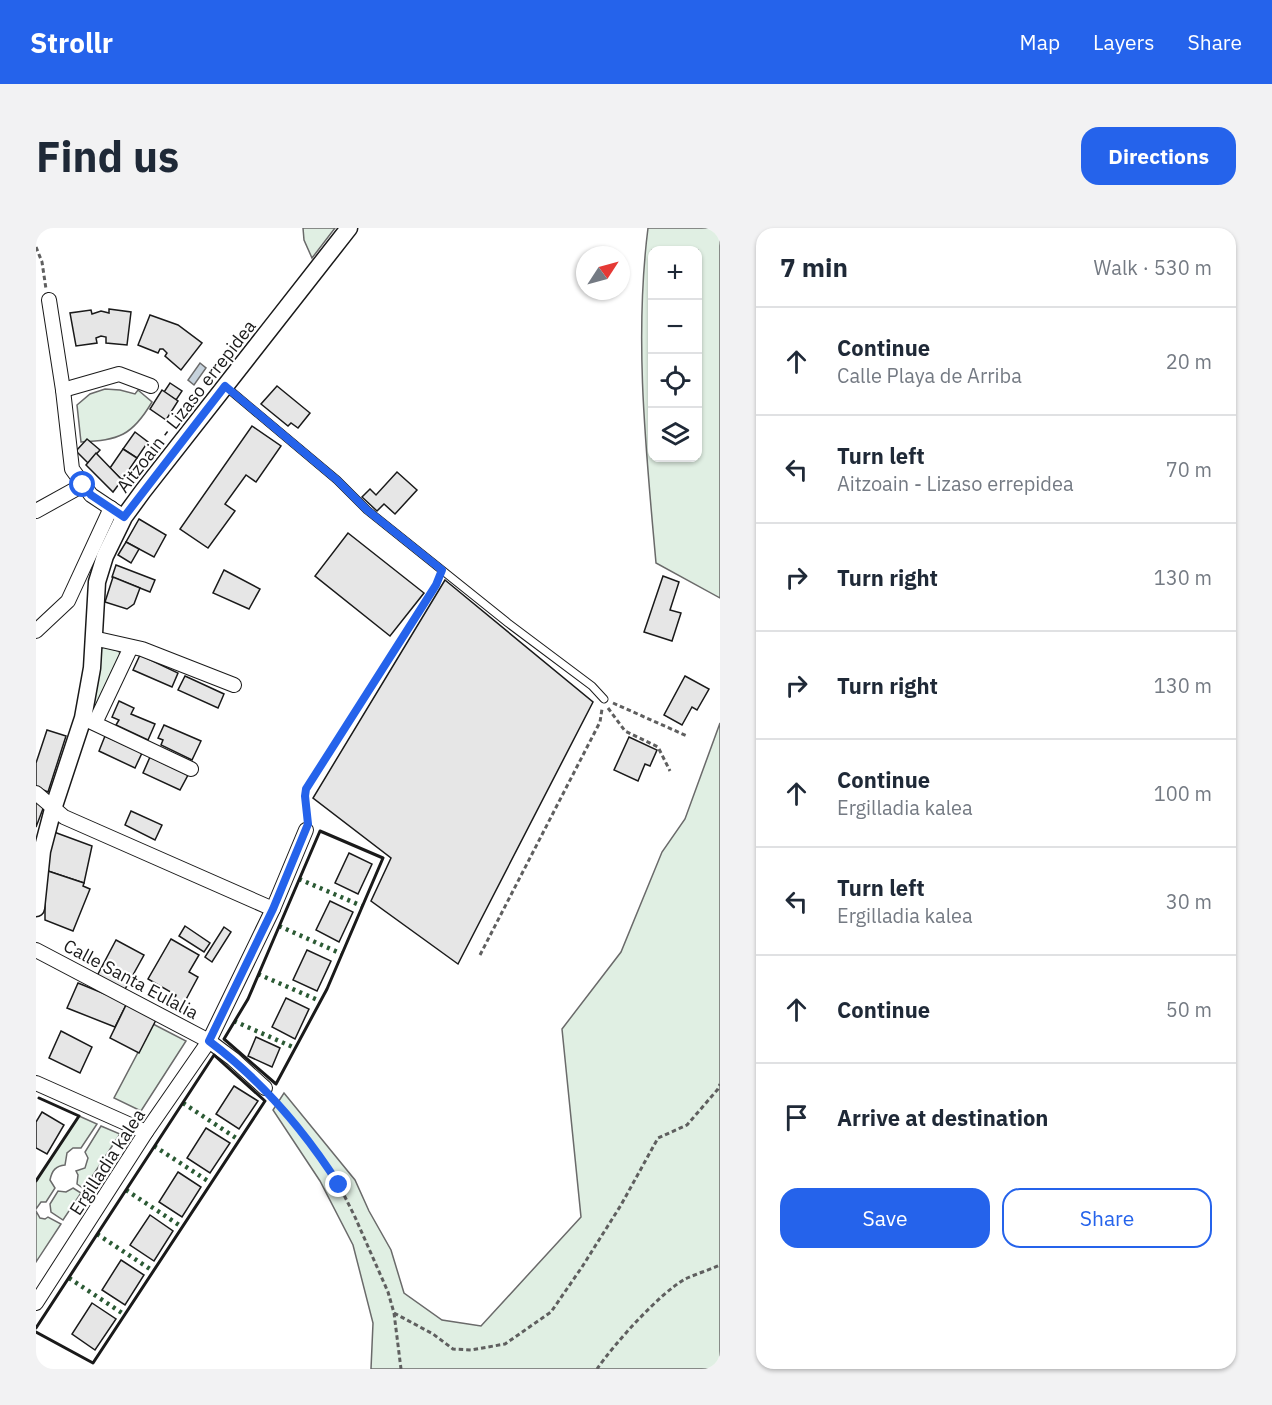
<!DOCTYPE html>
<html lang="en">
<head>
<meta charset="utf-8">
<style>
	body { margin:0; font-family:"IBM Plex Sans",sans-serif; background:#f2f2f3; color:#1f2937 }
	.controls { position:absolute; right:18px; top:18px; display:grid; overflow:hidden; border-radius:12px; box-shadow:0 2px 4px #0004 }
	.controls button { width:54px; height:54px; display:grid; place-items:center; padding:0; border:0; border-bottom:2px solid #e0e1e3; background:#fff; color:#1f2937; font:30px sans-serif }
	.compass { position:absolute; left:540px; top:18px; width:54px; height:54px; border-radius:50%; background:#fff; box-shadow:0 2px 4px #0004; rotate:54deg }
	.stop { position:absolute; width:18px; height:18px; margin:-14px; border:4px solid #2563eb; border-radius:50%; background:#fff }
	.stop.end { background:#2563eb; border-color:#fff; box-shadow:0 2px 6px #0008 }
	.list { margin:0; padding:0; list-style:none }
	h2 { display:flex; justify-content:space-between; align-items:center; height:78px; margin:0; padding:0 24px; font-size:26px }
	h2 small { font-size:20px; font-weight:400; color:#747a83 }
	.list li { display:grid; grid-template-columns:39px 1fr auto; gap:18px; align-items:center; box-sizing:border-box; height:108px; padding:0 24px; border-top:2px solid #e0e1e3 }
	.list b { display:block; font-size:22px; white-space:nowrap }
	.list p { margin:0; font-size:20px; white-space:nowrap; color:#747a83 }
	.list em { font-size:20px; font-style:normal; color:#747a83 }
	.actions { display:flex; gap:12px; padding:18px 24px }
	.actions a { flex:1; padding:14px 0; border:2px solid #2563eb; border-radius:18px; text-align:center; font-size:21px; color:#2563eb }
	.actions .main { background:#2563eb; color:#fff }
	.icon { flex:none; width:33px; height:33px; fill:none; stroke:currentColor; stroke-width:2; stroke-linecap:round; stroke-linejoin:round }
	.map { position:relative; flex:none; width:684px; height:1141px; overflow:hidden; border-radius:18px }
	header { display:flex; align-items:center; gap:36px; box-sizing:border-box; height:84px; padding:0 30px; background:#2563eb; color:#fff }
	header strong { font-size:28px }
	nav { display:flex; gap:33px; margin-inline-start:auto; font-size:21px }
	.intro { display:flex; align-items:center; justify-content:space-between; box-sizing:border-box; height:144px; padding:0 36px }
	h1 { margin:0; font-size:42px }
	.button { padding:15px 27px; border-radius:18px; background:#2563eb; color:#fff; font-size:21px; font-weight:700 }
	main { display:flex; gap:36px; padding:0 36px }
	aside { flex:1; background:#fff; border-radius:18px; box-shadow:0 2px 4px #0004 }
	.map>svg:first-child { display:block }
	.green { fill:#e0efe3; stroke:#6a6a6a; stroke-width:1.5; fill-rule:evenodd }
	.water { fill:#c6d2dc; stroke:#6a6a6a; stroke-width:1.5 }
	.building { fill:#e6e6e6; stroke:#1a1a1a; stroke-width:1.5 }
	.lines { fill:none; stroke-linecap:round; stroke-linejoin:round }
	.service-casing { stroke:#1a1a1a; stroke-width:9 }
	.minor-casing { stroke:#1a1a1a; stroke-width:16 }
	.tertiary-casing { stroke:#1a1a1a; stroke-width:19 }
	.path { stroke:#5f5f5f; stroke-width:3; stroke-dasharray:4.5 3; stroke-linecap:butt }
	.service { stroke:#fff; stroke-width:7 }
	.minor { stroke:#fff; stroke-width:14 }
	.tertiary { stroke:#fff; stroke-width:16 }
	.hedge { stroke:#2b5a34; stroke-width:4.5; stroke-dasharray:3 4.5; stroke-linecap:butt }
	.wall { stroke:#1a1a1a; stroke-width:3 }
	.route { stroke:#2563eb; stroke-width:8 }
	.labels { text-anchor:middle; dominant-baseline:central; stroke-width:4.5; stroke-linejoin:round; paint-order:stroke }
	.street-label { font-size:18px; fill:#1a1a1a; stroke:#fff }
</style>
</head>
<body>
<header>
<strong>Strollr</strong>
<nav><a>Map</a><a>Layers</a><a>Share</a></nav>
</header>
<div class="intro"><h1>Find us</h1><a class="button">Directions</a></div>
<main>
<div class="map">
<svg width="684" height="1141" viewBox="0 0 684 1141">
	<rect width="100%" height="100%" fill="#fff"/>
	<!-- green -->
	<g class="green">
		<path d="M 267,0 L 299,0 L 276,30 L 268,12 Z"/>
		<path d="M 612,0 L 684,0 L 684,370 L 620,335 C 610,223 598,111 612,0 ZM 616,22 L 662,22 L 662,230 L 616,230 Z"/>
		<path d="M 69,161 L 84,162 L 99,166 L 102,162 L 116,174 C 96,208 83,212 45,214 L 41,177 L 54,166 Z"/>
		<path d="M 68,419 L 83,423 L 84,427 L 59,481 L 57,483 L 65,421 Z"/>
		<path d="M 684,495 L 684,1141 L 335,1141 L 337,1095 L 317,1017 L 284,953 L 237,882 L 248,865 L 319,952 L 333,983 L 355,1022 L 368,1065 L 406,1092 L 445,1098 L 545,989 L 526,801 L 585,724 L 626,624 L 649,591 Z"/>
		<path d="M 117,796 L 150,813 L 105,883 L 78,870 Z"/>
		<path d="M 43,888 L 61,896 L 45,920 L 37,920 L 31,925 L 29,937 C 20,938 16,942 14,952 L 19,960 L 10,974 L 5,974 L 0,981 L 0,953 Z"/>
		<path d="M 65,898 L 84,906 L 48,961 L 41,956 L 42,947 L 40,943 L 49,940 L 52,930 L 49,924 Z"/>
		<path d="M 37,960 L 45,965 L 27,992 L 15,984 L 14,976 L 22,963 L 30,964 Z"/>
		<path d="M 0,983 L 4,990 L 9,991 L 12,989 L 25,996 L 0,1034 Z"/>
	</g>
	<!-- water -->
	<path class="water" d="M 164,135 L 170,140 L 158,157 L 152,152 Z"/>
	<!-- building -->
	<g class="building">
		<path d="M 73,81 L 95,84 L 91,117 L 70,115 L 70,109 L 65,108 L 60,110 L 61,115 L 40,118 L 34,85 L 55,82 L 56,86 L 65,83 L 73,85 Z"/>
		<path d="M 114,87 L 142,97 L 166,115 L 145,142 L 129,128 L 131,125 L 127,121 L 124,121 L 122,125 L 102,117 Z"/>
		<path d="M 134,155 L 146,163 L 140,172 L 128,164 Z"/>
		<path d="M 241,158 L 274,185 L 262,200 L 255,195 L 252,198 L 225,176 Z"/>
		<path d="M 126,162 L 142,173 L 130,192 L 114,181 Z"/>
		<path d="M 216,198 L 245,218 L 220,254 L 210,247 L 189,276 L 199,283 L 172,320 L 144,301 Z"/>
		<path d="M 99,204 L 112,214 L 101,230 L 87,221 Z"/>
		<path d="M 51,211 L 64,222 L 52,235 L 40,223 Z"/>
		<path d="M 87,221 L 101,230 L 86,252 L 74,240 Z"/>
		<path d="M 60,225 L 86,252 L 77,264 L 50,237 Z"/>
		<path d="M 361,244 L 381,262 L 359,286 L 348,276 L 341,283 L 326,269 L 334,261 L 340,267 Z"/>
		<path d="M 103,291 L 130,307 L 118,329 L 90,314 Z"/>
		<path d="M 312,305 L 388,365 L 354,408 L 279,348 Z"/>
		<path d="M 90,314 L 103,321 L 95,335 L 82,327 Z"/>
		<path d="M 80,337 L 119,352 L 114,364 L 76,349 Z"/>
		<path d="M 188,342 L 224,361 L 213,381 L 177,365 Z"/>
		<path d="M 627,348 L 643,354 L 634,382 L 645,385 L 636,413 L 608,404 Z"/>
		<path d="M 77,349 L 104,360 L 98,376 L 91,381 L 69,374 Z"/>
		<path d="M 409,352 L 557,474 L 422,736 L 335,673 L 355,630 L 277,570 Z"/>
		<path d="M 104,427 L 142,445 L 136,459 L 97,442 Z"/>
		<path d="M 149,448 L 188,466 L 182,480 L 142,462 Z"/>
		<path d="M 649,448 L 673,461 L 661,482 L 656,479 L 646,497 L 628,487 Z"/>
		<path d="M 83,473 L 98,480 L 95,486 L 119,496 L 112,512 L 80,497 L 83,492 L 76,489 Z"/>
		<path d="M 128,497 L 165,513 L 156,532 L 125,517 L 127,512 L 122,510 Z"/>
		<path d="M 11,502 L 30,508 L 12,564 L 0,559 L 0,535 Z"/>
		<path d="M 69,508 L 106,525 L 99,540 L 63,523 Z"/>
		<path d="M 593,509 L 621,522 L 614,538 L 609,536 L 602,553 L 578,542 Z"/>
		<path d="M 114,529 L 152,547 L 144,562 L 107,545 Z"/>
		<path d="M 0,573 L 8,578 L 0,599 Z"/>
		<path d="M 95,583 L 126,597 L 119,612 L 89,597 Z"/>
		<path d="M 18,604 L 56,618 L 48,655 L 9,642 Z"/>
		<path d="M 313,625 L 336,636 L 322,666 L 299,655 Z"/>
		<path d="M 9,642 L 48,655 L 47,658 L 54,661 L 37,703 L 9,692 Z"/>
		<path d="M 294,673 L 317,684 L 303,714 L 280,702 Z"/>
		<path d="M 149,698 L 174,715 L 168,724 L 143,708 Z"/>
		<path d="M 188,699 L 195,704 L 176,734 L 169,729 Z"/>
		<path d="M 135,711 L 163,727 L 153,744 L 162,749 L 147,777 L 138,772 L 140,767 L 112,751 Z"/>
		<path d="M 80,712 L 108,727 L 88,763 L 61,748 Z"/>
		<path d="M 271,722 L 295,733 L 281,763 L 257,752 Z"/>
		<path d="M 42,755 L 91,775 L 79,799 L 31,780 Z"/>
		<path d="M 250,770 L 273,781 L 259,811 L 236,799 Z"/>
		<path d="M 91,775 L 121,790 L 103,825 L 74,810 Z"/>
		<path d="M 25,803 L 56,819 L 44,845 L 13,830 Z"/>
		<path d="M 220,809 L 244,820 L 236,839 L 212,828 Z"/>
		<path d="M 198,858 L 222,873 L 203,901 L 180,886 Z"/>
		<path d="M 6,884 L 28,897 L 11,926 L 0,920 L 0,894 Z"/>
		<path d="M 170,900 L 194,915 L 174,945 L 151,930 Z"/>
		<path d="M 142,944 L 165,959 L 146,989 L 123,974 Z"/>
		<path d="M 114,987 L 137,1003 L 118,1033 L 94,1017 Z"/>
		<path d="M 85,1032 L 108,1047 L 89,1077 L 66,1062 Z"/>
		<path d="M 56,1075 L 80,1091 L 59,1122 L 36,1106 Z"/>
	</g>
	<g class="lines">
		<defs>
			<path id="service" d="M 189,158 L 301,252 L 331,282 L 472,395 L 556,458 L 568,471"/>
			<g id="minor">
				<path d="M 13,72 L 27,162 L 36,241 L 55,267 L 88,289"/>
				<path d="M 27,162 L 83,146 L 115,158"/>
				<path d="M 0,283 L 47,257"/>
				<path d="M 0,403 L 32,373 L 75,280"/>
				<path d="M 57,410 L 106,421 L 198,457"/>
				<path d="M 47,490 L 155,541"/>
				<path d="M 59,495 L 95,419"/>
				<path d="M 0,565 L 28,589 L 237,681 L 173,813 L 110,904 L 0,1075"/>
				<path d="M 237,681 L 270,602"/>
				<path d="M 0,722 L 173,813 L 197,831 L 229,860"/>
				<path d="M 0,855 L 110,904"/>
			</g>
			<path id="tertiary" d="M 0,680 L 6,623 L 17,581 L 47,490 L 56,440 L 61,354 L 69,328 L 88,289 L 107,263 L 313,0"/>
		</defs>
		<!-- service casing -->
		<use href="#service" class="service-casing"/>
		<!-- minor casing -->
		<use href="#minor" class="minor-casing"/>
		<!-- tertiary casing -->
		<use href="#tertiary" class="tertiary-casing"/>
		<!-- path -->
		<g class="path">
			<path d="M 0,19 L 6,34 L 10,61"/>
			<path d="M 577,475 L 651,508"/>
			<path d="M 572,480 L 589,503 L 622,519 L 634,543"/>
			<path d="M 272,589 L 269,569 L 270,561 L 402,351"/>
			<path d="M 444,727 L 564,494 L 566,481"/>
			<path d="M 238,871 L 283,925 L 303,957 L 319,989 L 352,1064 L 358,1085 L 365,1141"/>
			<path d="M 358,1085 L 397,1106 L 417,1121 L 435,1122 L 469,1116 L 515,1084 L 546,1039 L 585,977 L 622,910 L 651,897 L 682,861 L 684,856"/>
			<path d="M 561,1141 C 578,1116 623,1066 649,1051 C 660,1046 673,1042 684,1037"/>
		</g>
		<!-- service -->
		<use href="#service" class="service"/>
		<!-- minor -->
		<use href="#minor" class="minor"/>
		<!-- tertiary -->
		<use href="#tertiary" class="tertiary"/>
		<!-- hedge -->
		<g class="hedge">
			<path d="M 263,651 L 326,678"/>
			<path d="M 243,698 L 306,726"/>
			<path d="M 222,746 L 284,773"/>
			<path d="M 198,793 L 259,820"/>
			<path d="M 147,875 L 203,912"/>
			<path d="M 118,918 L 175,955"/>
			<path d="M 90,962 L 146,999"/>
			<path d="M 61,1006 L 117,1043"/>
			<path d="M 33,1050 L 89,1087"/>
		</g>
		<!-- wall -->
		<g class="wall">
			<path d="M 284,603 L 347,630 L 291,761 L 240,856 L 188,811 L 212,771 Z"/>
			<path d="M 0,953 L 43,888 L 3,870"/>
			<path d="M 0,1100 L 178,827 L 229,873 L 57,1135 L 0,1104"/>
		</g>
	</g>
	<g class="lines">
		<!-- route -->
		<path class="route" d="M 47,257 L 55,267 L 88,289 L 189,158 L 301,252 L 331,282 L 406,342 L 400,357 L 270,561 L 269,568 L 272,596 L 237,681 L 173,813 C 225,852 268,902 303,957"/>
	</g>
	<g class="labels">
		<!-- street labels -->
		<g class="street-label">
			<text transform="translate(150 178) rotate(-52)">Aitzoain - Lizaso errepidea</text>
			<text transform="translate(95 751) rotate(28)">Calle Santa Eulalia</text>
			<text transform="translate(71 934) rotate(-57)">Ergilladia kalea</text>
		</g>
	</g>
</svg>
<div class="controls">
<button>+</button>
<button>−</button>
<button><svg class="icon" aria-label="locate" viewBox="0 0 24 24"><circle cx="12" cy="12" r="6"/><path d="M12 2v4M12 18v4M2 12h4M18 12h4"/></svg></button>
<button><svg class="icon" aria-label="layers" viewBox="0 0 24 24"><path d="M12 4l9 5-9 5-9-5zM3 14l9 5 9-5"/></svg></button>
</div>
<svg class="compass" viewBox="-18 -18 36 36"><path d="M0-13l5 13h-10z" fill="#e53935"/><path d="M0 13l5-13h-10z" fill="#747a83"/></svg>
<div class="stop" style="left:47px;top:257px"></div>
<div class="stop end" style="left:303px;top:957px"></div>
</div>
<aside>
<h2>7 min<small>Walk · 530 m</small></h2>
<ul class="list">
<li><svg class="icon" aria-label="ahead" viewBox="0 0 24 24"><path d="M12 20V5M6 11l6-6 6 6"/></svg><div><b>Continue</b><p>Calle Playa de Arriba</p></div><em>20 m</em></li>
<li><svg class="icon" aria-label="left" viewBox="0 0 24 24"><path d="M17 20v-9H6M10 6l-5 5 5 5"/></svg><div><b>Turn left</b><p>Aitzoain - Lizaso errepidea</p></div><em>70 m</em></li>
<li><svg class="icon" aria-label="right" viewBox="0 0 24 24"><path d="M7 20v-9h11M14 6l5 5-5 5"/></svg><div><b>Turn right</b></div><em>130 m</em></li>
<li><svg class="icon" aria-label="right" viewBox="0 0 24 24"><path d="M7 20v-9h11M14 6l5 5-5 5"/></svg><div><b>Turn right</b></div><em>130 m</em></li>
<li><svg class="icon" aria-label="ahead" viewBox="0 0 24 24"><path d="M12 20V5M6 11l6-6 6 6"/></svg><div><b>Continue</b><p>Ergilladia kalea</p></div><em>100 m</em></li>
<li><svg class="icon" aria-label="left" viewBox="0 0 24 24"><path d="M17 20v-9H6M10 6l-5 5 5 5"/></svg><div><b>Turn left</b><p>Ergilladia kalea</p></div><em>30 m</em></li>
<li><svg class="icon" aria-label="ahead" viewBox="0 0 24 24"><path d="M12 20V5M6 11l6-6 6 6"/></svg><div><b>Continue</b></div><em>50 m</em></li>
<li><svg class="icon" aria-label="arrive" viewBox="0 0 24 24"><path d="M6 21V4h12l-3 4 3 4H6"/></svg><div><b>Arrive at destination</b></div></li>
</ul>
<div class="actions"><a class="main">Save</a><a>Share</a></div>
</aside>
</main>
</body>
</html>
